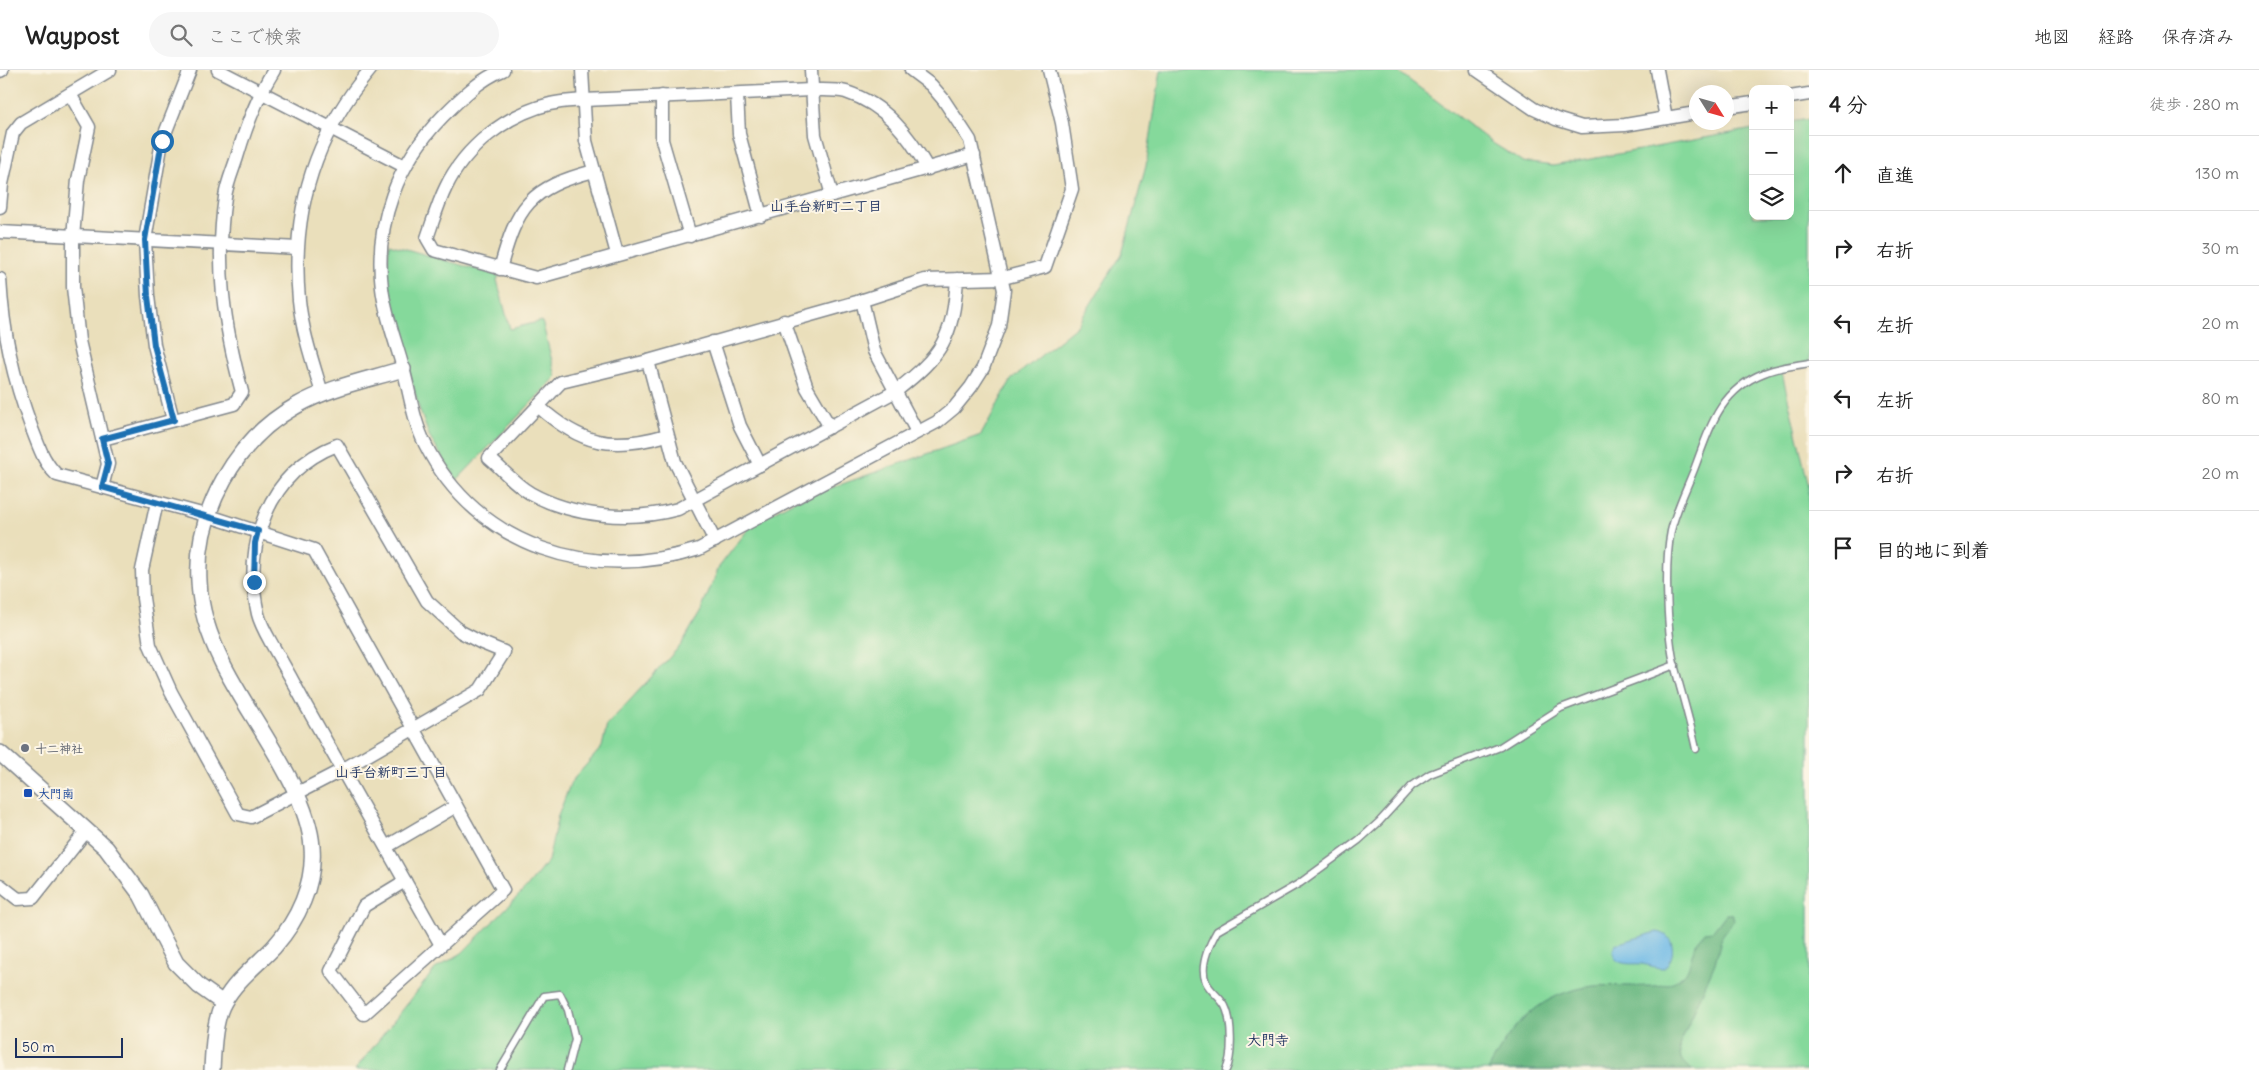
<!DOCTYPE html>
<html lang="ja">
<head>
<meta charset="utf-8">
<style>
	body { margin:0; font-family:Delius,"Klee One",sans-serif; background:#f6f6f6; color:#222 }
	.controls { position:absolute; right:15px; top:15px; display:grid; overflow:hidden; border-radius:10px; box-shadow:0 5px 20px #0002 }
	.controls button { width:45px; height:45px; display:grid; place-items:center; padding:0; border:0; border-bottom:1px solid #e0e0e0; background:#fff; color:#222; font:25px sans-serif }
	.compass { position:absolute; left:1689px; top:15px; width:45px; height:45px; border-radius:50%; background:#fff; box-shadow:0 5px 20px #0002; rotate:127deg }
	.scale { position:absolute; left:15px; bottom:12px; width:108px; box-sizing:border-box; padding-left:5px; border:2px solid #1b2f5e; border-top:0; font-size:14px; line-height:18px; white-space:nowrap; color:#1b2f5e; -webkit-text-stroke:4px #fcf5e5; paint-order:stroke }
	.stop { position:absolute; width:15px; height:15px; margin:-11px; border:4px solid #1f6fb2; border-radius:50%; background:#fff }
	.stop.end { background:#1f6fb2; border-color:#fff; box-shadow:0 1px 5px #0008 }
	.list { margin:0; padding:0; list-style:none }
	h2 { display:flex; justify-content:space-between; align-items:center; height:65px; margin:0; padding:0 20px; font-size:21px }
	h2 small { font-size:16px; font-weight:400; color:#767676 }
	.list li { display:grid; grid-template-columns:32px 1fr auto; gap:15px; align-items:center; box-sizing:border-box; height:75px; padding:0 20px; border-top:1px solid #e0e0e0 }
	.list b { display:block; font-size:19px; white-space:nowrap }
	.list em { font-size:16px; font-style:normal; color:#767676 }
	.icon { flex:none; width:28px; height:28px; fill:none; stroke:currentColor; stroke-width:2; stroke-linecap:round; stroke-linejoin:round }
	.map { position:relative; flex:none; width:1809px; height:1000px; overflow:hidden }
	header { display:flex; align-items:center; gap:30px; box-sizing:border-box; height:70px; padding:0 25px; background:#fff; border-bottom:1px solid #e0e0e0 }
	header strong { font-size:24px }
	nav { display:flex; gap:28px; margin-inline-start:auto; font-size:18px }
	.search { width:350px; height:45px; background:#f6f6f6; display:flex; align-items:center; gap:12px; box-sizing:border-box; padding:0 18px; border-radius:28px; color:#767676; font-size:19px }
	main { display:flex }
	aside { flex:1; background:#fff }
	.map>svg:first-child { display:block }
	.green { fill:#85d99b; stroke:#50847c }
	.forest { fill:#6cb983; stroke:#447470 }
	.water { fill:#6db9e6; stroke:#4474a2 }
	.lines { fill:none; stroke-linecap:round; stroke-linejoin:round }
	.service-casing { stroke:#82878c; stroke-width:9 }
	.minor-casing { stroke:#82878c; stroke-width:15 }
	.tertiary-casing { stroke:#82878c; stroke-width:18 }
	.service { stroke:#fff; stroke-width:6 }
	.minor { stroke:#fff; stroke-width:12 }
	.tertiary { stroke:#fff; stroke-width:15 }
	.route { stroke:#1f6fb2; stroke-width:6 }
	.worship-dot { fill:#6b7280; stroke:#fcf5e5; stroke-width:2 }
	.transit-dot { fill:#1a4fb4; stroke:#fcf5e5; stroke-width:2 }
	.labels { text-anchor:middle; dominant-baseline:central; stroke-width:4; stroke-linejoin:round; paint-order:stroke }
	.worship-label { font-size:12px; font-weight:bold; fill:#5b616d; stroke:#fcf5e5; text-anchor:start }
	.transit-label { font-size:12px; font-weight:bold; fill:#164399; stroke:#fcf5e5; text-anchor:start }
	.neighbourhood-label { font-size:14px; font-weight:bold; fill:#1b2f5e; stroke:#fcf5e5 }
</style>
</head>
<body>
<header>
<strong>Waypost</strong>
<div class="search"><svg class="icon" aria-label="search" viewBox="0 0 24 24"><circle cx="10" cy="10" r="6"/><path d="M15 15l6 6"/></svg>ここで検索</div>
<nav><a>地図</a><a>経路</a><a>保存済み</a></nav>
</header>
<main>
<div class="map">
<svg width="1809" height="1000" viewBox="0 0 1809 1000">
	<rect width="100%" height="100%" fill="#fcf5e5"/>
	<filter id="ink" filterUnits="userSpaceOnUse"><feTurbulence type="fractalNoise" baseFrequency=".02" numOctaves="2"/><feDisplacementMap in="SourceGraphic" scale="10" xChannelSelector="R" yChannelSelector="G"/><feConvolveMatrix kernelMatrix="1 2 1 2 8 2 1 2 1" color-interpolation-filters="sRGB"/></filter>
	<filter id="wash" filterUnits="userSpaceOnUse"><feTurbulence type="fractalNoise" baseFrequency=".0096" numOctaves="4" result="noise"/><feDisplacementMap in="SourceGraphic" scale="20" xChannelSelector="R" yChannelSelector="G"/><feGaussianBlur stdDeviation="1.12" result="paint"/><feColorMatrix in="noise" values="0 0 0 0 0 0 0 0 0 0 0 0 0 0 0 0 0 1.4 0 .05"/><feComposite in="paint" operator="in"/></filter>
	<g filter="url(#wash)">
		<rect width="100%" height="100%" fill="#eadfbb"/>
		<!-- green -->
		<g class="green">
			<path d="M 1161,0 L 1396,0 L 1491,72 L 1523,92 L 1553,96 L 1753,59 L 1753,146 L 1790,146 L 1790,52 L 1809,49 L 1809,292 L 1781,299 L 1809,417 L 1809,1000 L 355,1000 L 435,899 L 462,883 L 527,817 L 548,791 L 558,746 L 571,712 L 602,677 L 607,655 L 681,575 L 701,541 L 719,497 L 753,453 L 794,431 L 981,365 L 1011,310 L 1077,256 L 1122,184 L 1146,96 Z"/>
			<path d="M 389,174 L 499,206 L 497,210 L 510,259 L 542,251 L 556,307 L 457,410 L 430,368 L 419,338 L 390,230 L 387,209 Z"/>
		</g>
		<!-- forest -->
		<path class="forest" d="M 1726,844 L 1732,844 L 1734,850 L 1722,866 L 1715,893 L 1679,976 L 1681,989 L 1692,1000 L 1488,1000 C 1510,959 1534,928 1582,918 C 1598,914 1616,916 1632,916 C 1649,916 1666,918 1680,908 C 1690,902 1689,892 1693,882 C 1695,874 1699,869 1705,862 L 1713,861 Z"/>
		<!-- water -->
		<path class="water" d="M 1657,862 C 1676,864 1677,889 1663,898 C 1656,898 1649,895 1642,894 C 1631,893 1614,897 1613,881 L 1616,874 Z"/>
	</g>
	<g filter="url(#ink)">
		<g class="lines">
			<defs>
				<g id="service">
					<path d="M 1696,679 C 1690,651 1682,625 1675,598 C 1667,564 1664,495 1671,461 C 1676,439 1687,418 1695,397 C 1710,357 1720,320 1764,303 C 1778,297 1794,296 1809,293"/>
					<path d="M 500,1000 L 544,926 L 560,924 L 568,940 L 575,969 L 567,1000"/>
					<path d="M 1226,1000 C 1233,986 1232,950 1225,936 C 1220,927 1210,921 1206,912 C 1199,896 1209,875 1217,861 L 1300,813 L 1359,770 L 1379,752 L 1412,716 L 1430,704 L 1500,677 L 1561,638 L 1675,595"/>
				</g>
				<g id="minor">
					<path d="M 218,0 L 404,96"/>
					<path d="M 503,0 C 480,9 460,29 443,46 C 398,92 374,153 382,218 C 385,245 396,272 403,298 C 410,323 413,350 425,374 C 477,478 593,513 699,479 L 937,352 L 954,338 L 971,317 L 983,298 L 999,256 L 1004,220 L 970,70 L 943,29 L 931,15 L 911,0"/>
					<path d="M 582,0 L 586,71 L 617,184"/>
					<path d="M 811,0 L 815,65 L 832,125"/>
					<path d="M 1477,0 L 1534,39 L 1556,49 L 1582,57 L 1625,55 L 1696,43"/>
					<path d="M 1657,0 L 1666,48"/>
					<path d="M 0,1 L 2,0"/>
					<path d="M 70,24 L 89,57 L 78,110 L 73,167 L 73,217 L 79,271 L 108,394 L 102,417"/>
					<path d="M 737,24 L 739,64 L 761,146"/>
					<path d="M 662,26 L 662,70 L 690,166"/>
					<path d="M 1790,27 L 1809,24"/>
					<path d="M 1726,37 L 1753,33"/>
					<path d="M 928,99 C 908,64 886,35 846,22 C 836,19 822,20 811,20 L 584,30 C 573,31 561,31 550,34 C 507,44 465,77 446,117 C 438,133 433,151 427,168 L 434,180 L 536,208 L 974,85"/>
					<path d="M 0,137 L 2,114 L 13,63 L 21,53 L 110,0"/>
					<path d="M 0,162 L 297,178"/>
					<path d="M 500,199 C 517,136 529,118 594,101"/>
					<path d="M 0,209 C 3,263 13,308 32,359 C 39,376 43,392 57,405 L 209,446 L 314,480 L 503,820 L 364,944 L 331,901 L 364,836 L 405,811"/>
					<path d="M 957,209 C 953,268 942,285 896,321 L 678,439 C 630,452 573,447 530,423 C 515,414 502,399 489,388 L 561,312 L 648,291 L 857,232 L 925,210 L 1003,208 L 1045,197 L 1072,119 L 1062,53 L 1049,0"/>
					<path d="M 862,230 L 874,281 L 917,362"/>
					<path d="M 784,251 L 807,318 L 830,357"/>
					<path d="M 713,272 L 740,356 L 760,395"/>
					<path d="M 648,291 L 675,392 L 715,471"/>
					<path d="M 322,323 C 313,293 302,261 299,230 C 291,144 314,66 370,0"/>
					<path d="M 538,336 C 581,375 612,381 667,365"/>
					<path d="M 173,350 L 154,275 L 148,226 L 145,170 L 162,71 L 190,0"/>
					<path d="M 103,369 L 234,334 L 242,322 C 224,255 215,195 225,127 C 227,113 233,100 237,87 C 246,56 257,27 274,0"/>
					<path d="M 157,432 L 142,500 L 143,528 L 150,575 L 171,622 L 238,744 L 251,747 L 342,700 L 480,620 L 504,582 L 482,573 L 461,562 L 427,531 L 337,375 C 268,402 242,475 258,544 C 261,556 268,567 274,578 C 285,597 295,615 305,634 C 350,715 396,795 441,875"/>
					<path d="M 386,777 L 456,736"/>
					<path d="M 0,815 L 18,829 L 33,828 L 87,760"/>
				</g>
				<g id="tertiary">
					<path d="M 0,683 L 106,778 L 141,825 L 176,893 L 199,916 L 223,933"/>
					<path d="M 212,1000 C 213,980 214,949 224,932 C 236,910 257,895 274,877 C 298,850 315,814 312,777 C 308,719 249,647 223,594 C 210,568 200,540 199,511 C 195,442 236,369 296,336 C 329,317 367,310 403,299"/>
				</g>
			</defs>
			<!-- service casing -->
			<use href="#service" class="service-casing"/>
			<!-- minor casing -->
			<use href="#minor" class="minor-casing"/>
			<!-- tertiary casing -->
			<use href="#tertiary" class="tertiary-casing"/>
			<!-- service -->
			<use href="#service" class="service"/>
			<!-- minor -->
			<use href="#minor" class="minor"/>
			<!-- tertiary -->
			<use href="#tertiary" class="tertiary"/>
		</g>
	</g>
	<g class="lines" filter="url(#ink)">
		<!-- route -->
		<path class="route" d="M 162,71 L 145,170 L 148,226 L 154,275 L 174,350 L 102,369 L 108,394 L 102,417 L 258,461 L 255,473 L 254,512"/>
	</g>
	<!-- markers -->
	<circle class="worship-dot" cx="25" cy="678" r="5"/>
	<rect class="transit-dot" x="23" y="718" width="10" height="10" rx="2.5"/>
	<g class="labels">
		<!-- worship labels -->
		<g class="worship-label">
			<text x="35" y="678">十二神社</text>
		</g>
		<!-- transit labels -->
		<g class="transit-label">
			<text x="38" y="723">大門南</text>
		</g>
		<!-- neighbourhood labels -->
		<g class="neighbourhood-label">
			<text x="826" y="136">山手台新町二丁目</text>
			<text x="391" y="702">山手台新町三丁目</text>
			<text x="1268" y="970">大門寺</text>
		</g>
	</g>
</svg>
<div class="controls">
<button>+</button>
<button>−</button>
<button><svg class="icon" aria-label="layers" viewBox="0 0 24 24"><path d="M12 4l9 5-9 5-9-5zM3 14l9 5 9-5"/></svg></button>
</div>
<svg class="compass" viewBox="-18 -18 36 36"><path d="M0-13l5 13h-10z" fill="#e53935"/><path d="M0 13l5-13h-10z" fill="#767676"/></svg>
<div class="scale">50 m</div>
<div class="stop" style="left:162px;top:71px"></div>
<div class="stop end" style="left:254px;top:512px"></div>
</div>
<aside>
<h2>4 分<small>徒歩 · 280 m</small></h2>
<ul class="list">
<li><svg class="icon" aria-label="ahead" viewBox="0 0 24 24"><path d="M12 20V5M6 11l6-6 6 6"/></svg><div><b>直進</b></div><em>130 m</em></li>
<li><svg class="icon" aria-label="right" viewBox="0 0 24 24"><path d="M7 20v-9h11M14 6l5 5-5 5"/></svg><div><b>右折</b></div><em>30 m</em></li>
<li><svg class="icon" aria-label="left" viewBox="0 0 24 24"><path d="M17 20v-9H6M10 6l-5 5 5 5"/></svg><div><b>左折</b></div><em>20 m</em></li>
<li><svg class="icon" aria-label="left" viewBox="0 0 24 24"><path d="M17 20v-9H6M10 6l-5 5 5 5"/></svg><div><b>左折</b></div><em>80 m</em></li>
<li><svg class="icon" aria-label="right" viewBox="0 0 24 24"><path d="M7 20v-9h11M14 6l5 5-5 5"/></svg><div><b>右折</b></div><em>20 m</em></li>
<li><svg class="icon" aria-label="arrive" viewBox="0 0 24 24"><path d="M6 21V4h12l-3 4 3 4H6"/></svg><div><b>目的地に到着</b></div></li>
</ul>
</aside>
</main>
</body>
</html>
